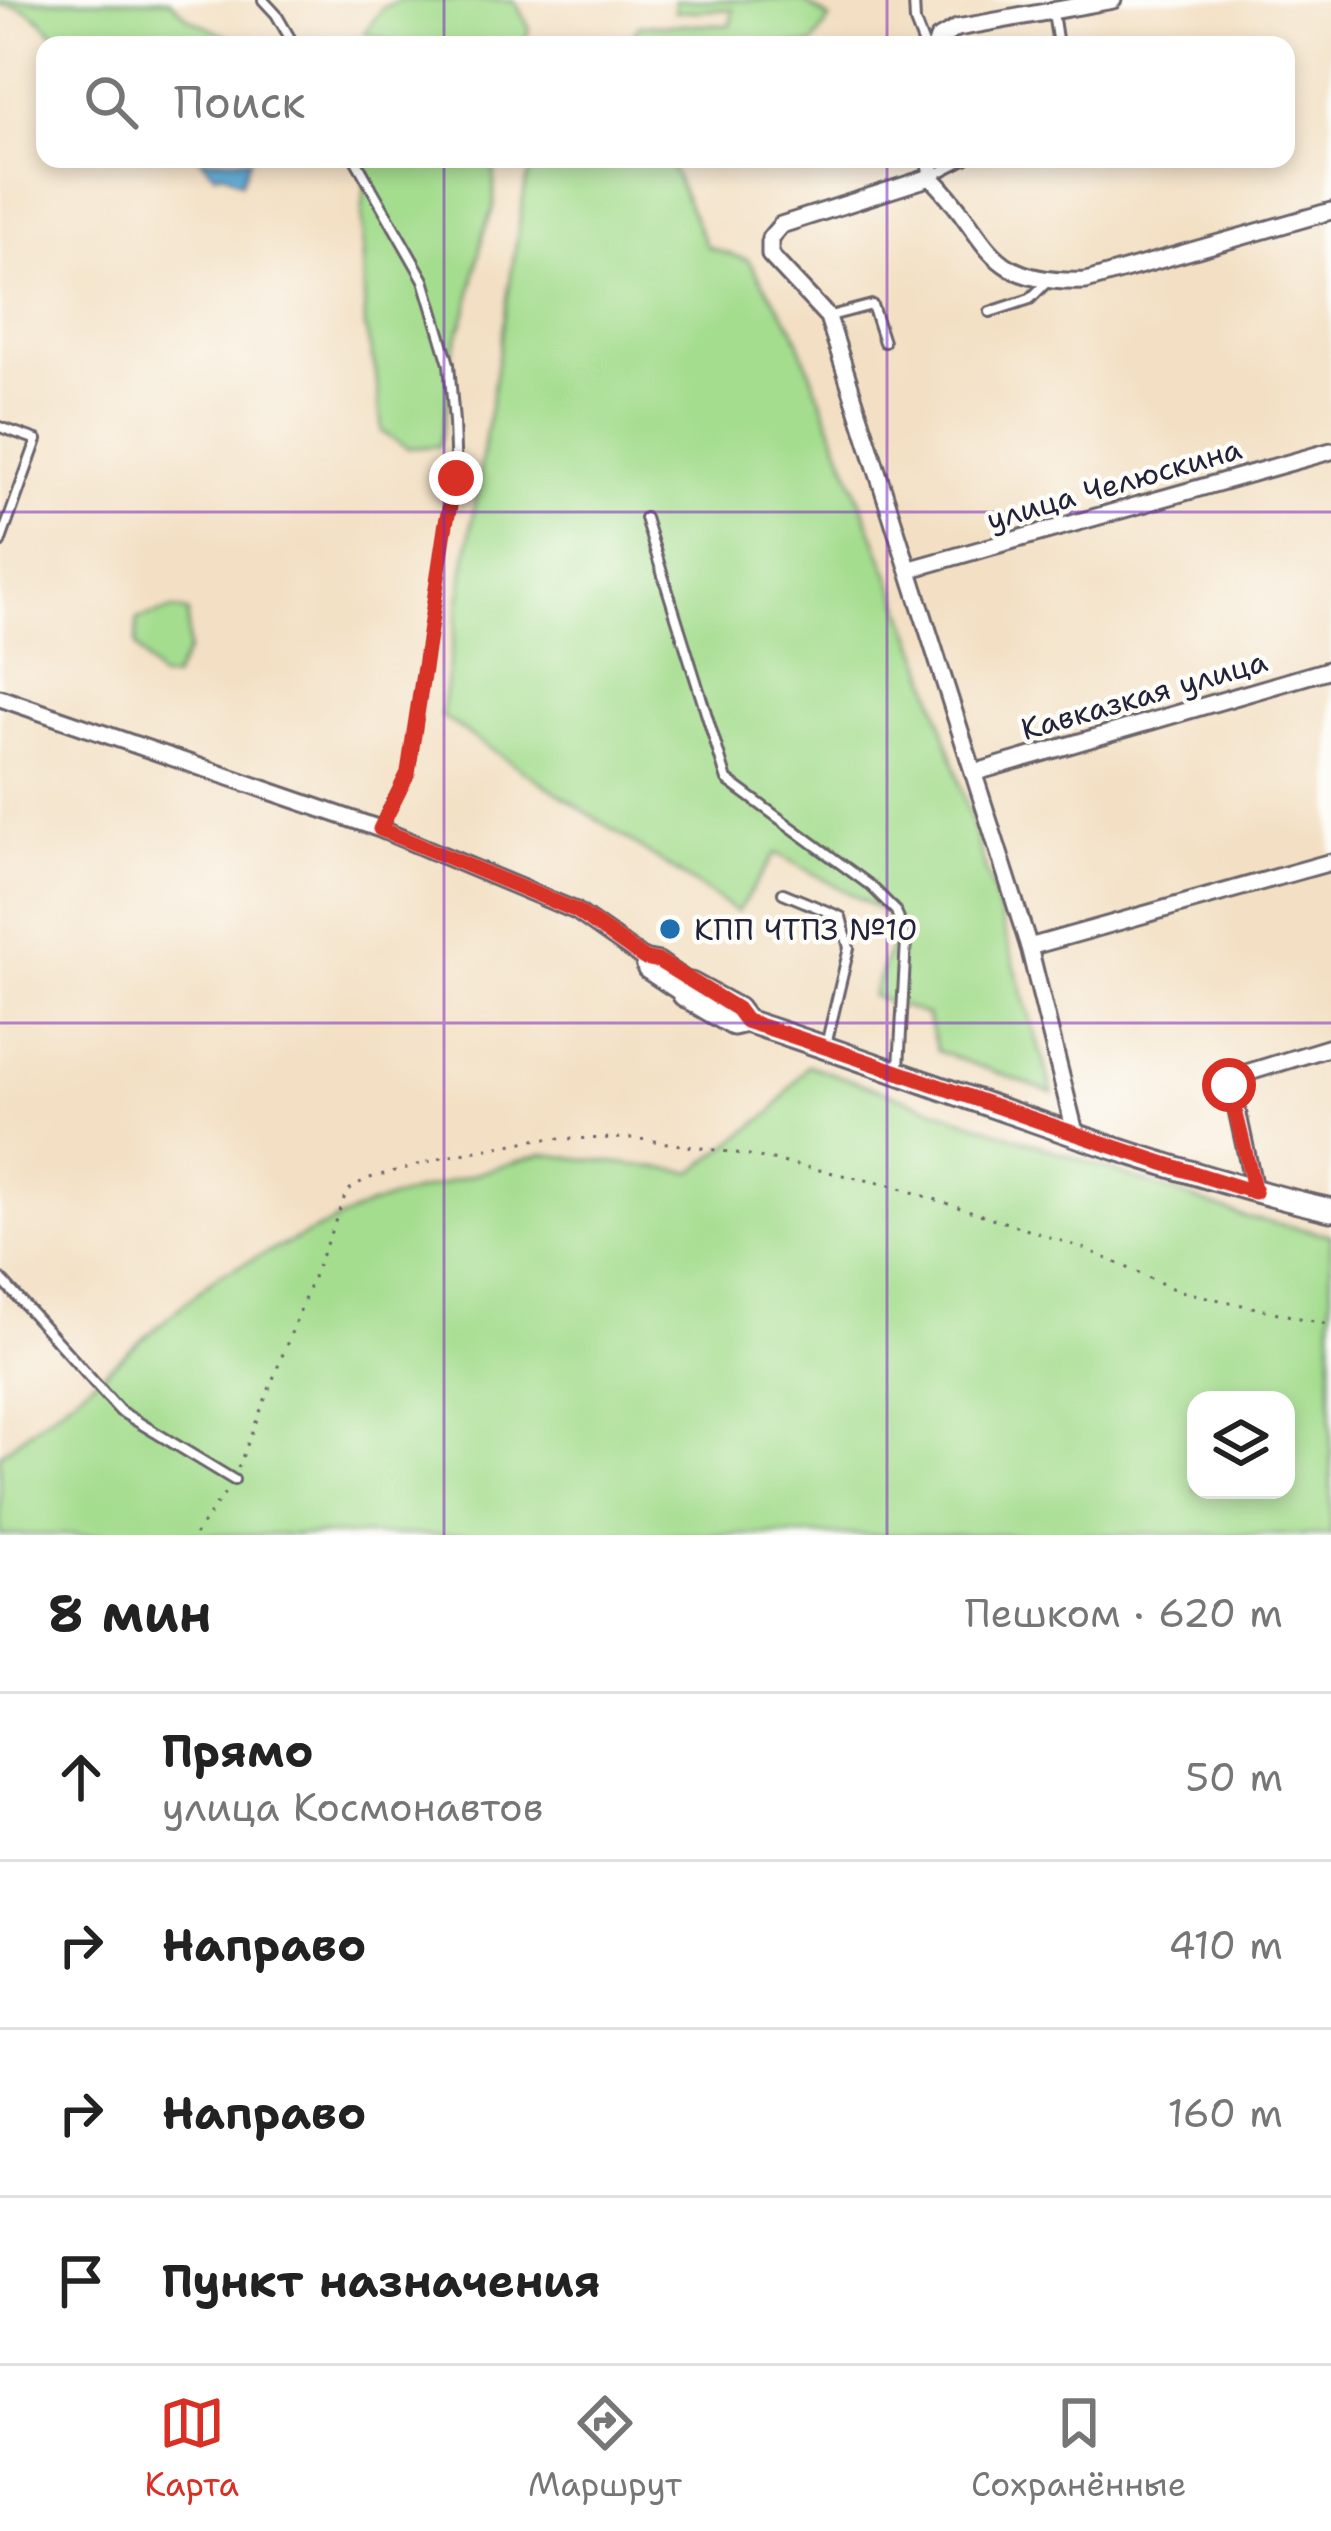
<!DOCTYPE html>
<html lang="ru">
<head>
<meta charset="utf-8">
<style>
	body { margin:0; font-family:"Shantell Sans",sans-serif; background:#f2f2f2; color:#222 }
	.controls { position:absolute; right:36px; bottom:36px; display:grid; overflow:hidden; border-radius:24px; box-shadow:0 6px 18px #0003 }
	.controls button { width:108px; height:108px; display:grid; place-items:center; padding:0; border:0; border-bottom:3px solid #e0e0e0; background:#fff; color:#222; font:60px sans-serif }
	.stop { position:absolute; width:36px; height:36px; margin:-27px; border:9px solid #d93025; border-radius:50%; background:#fff }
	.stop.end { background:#d93025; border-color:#fff; box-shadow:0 3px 12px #0008 }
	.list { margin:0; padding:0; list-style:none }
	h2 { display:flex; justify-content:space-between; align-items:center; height:156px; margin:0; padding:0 48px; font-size:51px }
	h2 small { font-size:39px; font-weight:400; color:#767676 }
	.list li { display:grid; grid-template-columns:78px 1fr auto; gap:36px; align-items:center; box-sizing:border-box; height:168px; padding:0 48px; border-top:3px solid #e0e0e0 }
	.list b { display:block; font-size:45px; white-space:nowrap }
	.list p { margin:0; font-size:39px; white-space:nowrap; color:#767676 }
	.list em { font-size:39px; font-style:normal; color:#767676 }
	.icon { flex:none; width:66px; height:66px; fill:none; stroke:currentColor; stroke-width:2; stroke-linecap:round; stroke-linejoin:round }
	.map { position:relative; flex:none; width:1331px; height:1535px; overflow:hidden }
	.search { position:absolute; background:#fff; box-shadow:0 6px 18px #0003; left:36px; right:36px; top:36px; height:132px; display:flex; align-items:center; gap:30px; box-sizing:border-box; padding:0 42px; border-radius:24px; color:#767676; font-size:45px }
	.sheet { height:828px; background:#fff }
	nav { display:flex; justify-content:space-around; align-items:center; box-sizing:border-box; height:168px; border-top:3px solid #e0e0e0; background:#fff; font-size:33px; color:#767676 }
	nav a { display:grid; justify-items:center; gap:6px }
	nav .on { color:#d93025 }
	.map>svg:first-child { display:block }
	.green { fill:#a5dd8f; stroke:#648065; stroke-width:3; fill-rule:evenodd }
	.water { fill:#5daad6; stroke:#406688; stroke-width:3 }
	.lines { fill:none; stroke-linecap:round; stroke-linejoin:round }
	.service-casing { stroke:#6b646b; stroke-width:14 }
	.minor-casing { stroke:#6b646b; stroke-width:21 }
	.tertiary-casing { stroke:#6b646b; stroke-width:27 }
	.path { stroke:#6b646b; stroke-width:3; stroke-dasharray:3 9; stroke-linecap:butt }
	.service { stroke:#fff; stroke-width:8 }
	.minor { stroke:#fff; stroke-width:15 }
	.tertiary { stroke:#fff; stroke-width:21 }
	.route { stroke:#d93025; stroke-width:15 }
	.grid { fill:none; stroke:#7b2cbf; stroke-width:3; stroke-opacity:0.55 }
	.poi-dot { fill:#1f6fb2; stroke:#fdfcf7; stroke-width:4.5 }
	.labels { text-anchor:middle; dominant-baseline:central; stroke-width:9; stroke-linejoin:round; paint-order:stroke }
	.street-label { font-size:30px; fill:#22223b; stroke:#fdfcf7 }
	.poi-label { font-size:30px; fill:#22223b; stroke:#fdfcf7; text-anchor:start }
</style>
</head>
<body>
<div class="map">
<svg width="1331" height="1535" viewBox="0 0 1331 1535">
	<rect width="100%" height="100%" fill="#fdfcf7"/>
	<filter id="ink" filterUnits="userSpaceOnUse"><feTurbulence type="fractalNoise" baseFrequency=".00833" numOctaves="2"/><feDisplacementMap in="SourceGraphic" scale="24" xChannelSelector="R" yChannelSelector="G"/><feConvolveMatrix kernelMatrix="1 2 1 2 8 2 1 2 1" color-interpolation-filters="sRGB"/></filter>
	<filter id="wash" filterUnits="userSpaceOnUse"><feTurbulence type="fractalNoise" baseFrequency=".004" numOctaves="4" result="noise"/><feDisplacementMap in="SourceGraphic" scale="48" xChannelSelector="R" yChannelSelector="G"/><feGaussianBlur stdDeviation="2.7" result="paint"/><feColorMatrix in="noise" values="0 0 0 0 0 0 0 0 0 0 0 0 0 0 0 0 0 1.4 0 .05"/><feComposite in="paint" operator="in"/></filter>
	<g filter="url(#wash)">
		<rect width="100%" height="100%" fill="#f3e0c4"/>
		<!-- green -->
		<g class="green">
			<path d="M 0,0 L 170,0 L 189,18 L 245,45 L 64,45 C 46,25 29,2 0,6 Z"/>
			<path d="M 399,0 L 514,0 L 529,27 L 525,45 L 401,45 L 364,33 L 383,8 Z"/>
			<path d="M 675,0 L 801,0 L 830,19 L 812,45 L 628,45 L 639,25 L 730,25 L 733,9 L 675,12 Z"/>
			<path d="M 367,159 L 494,159 L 494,206 L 483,234 L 468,307 L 450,358 L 449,399 L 439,446 L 408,448 L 382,432 L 376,373 L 365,327 L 362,217 Z"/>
			<path d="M 536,159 L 668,159 L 707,247 L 748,260 L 793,328 L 924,664 L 1053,1093 L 937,1051 L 927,1015 L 872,996 L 900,921 L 776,853 L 737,912 L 441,716 L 526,181 Z"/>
			<path d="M 174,609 L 188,612 L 188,651 L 173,678 L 159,678 L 136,646 L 137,619 Z"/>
			<path d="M 808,1065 L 1245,1217 L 1331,1235 L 1331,1535 L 0,1535 L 0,1454 L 103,1373 L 217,1276 L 370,1205 L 543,1154 L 693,1172 L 772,1112 ZM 1196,1400 L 1286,1400 L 1286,1490 L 1196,1490 Z"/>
		</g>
		<!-- water -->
		<path class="water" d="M 201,159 L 250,159 L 241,182 L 223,172 L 215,174 Z"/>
	</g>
	<g filter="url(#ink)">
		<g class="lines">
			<defs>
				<g id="service">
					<path d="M 263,0 L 276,14 L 294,45"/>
					<path d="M 914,0 L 915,22 L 924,45"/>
					<path d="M 1053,13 L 1058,45"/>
					<path d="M 355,159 L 424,280 L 449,364 L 454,422 L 456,479 L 446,523 L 408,773 L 380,828"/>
					<path d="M 934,175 L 965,159"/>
					<path d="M 990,312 L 1030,299 L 1046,283"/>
					<path d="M 830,316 L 872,305 L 884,342"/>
					<path d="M 0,427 L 37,440 L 0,543"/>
					<path d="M 645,518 L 727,780 L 871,886 L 896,911 L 906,941 L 899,1068"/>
					<path d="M 783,893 L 841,917 L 849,948 L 826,1045"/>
					<path d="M 0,1278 L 120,1411 L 234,1480"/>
				</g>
				<g id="minor">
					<path d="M 936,45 L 938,39 L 957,28 L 1113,0"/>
					<path d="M 931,159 L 931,177 L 781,225 L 770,238 L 770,255 L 828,317 L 1029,947 L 1076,1136"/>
					<path d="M 931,177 C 992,238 981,285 1086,281 L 1331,211"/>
					<path d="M 911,569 L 1331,451"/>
					<path d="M 0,698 L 380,829 L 576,911 L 643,958"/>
					<path d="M 973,773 L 1331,669"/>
					<path d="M 1029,947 L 1331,862"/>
					<path d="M 684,995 L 646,970 L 643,958 L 659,961 L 691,984"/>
					<path d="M 1255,1193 L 1230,1078 L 1331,1047"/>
				</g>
				<g id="tertiary">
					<path d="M 684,995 L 733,1024 L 746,1021 L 737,1009 L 691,984"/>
					<path d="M 746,1021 C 941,1084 1131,1164 1331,1210"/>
				</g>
			</defs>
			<!-- service casing -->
			<use href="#service" class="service-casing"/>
			<!-- minor casing -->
			<use href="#minor" class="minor-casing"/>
			<!-- tertiary casing -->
			<use href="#tertiary" class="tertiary-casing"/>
			<!-- path -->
			<g class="path">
				<path d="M 238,1468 L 347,1191 L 366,1179 L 446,1157 L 539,1139 L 633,1138 L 749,1155 L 894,1186 L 1086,1249 L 1176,1290 L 1331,1325"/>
				<path d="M 195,1535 L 229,1487"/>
			</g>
			<!-- service -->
			<use href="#service" class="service"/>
			<!-- minor -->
			<use href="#minor" class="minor"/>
			<!-- tertiary -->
			<use href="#tertiary" class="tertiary"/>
		</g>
	</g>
	<g class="lines" filter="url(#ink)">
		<!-- route -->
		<path class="route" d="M 456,478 L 446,523 L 408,773 L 380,829 L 577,911 L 644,958 L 659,961 L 737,1009 L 746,1021 C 917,1076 1083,1140 1255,1192 L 1229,1085"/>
	</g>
	<!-- grid -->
	<path class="grid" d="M 444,0 L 444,45M 887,0 L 887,45M 444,159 L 444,1535M 887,159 L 887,1535M 0,512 L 1331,512M 0,1023 L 1331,1023"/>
	<!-- markers -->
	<circle class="poi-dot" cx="670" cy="929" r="12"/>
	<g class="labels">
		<!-- street labels -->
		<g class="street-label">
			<text transform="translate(1114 484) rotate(-16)">улица Челюскина</text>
			<text transform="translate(1144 695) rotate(-16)">Кавказкая улица</text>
		</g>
		<!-- poi labels -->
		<g class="poi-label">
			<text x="694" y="929">КПП ЧТПЗ №10</text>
		</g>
	</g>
</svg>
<div class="controls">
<button><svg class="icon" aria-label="layers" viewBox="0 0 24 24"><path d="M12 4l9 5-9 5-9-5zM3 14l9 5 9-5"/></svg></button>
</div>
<div class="stop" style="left:1229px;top:1085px"></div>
<div class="stop end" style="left:456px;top:478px"></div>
<div class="search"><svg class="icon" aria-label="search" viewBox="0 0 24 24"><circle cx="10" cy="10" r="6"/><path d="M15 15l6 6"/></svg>Поиск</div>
</div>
<section class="sheet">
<h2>8 мин<small>Пешком · 620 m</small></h2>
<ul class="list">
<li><svg class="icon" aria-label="ahead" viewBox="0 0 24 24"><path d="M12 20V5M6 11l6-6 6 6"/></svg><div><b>Прямо</b><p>улица Космонавтов</p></div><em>50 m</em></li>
<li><svg class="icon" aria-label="right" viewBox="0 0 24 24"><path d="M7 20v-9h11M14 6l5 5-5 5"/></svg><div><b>Направо</b></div><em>410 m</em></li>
<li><svg class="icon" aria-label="right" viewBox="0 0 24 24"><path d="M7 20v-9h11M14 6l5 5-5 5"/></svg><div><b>Направо</b></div><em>160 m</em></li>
<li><svg class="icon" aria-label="arrive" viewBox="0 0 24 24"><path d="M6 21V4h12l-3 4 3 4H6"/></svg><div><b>Пункт назначения</b></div></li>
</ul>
</section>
<nav>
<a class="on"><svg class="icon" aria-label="map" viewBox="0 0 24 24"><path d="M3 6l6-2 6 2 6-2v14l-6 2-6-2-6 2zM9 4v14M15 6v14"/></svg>Карта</a>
<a><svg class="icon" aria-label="directions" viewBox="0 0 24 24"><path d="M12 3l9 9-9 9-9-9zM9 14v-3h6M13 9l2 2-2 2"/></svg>Маршрут</a>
<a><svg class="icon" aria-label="saved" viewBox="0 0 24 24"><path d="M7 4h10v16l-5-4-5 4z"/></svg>Сохранённые</a>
</nav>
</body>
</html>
